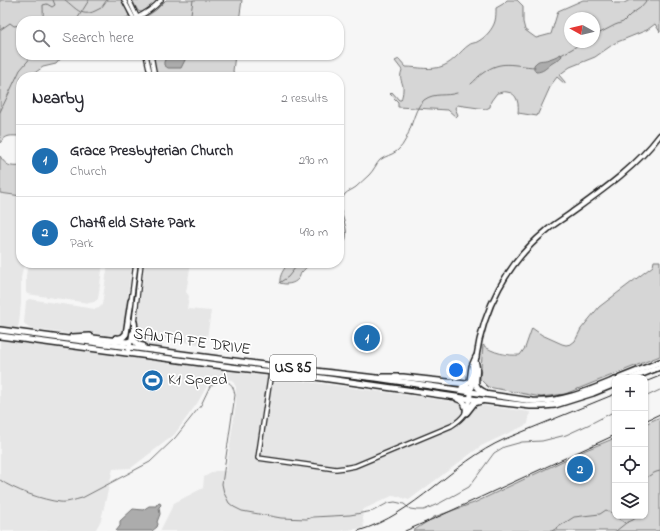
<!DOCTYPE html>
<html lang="en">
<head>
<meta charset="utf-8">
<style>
	body { margin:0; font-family:"Indie Flower",sans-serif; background:#f7f7f7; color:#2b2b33 }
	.controls { position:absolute; right:12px; bottom:12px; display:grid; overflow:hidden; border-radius:8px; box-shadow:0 1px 3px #0004 }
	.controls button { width:36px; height:36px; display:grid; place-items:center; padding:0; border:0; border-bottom:1px solid #e1e1e2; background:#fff; color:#2b2b33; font:20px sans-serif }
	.compass { position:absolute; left:564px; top:12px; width:36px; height:36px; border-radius:50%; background:#fff; box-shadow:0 1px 3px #0004; rotate:278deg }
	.you { position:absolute; left:456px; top:370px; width:14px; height:14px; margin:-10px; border:3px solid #fff; border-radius:50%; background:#1a73e8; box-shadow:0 0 0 6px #1a73e833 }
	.badge { display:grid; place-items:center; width:26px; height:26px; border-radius:50%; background:#1f6fb2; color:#fff; font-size:13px; font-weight:700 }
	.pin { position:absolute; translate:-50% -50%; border:2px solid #fff; box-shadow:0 1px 4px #0006 }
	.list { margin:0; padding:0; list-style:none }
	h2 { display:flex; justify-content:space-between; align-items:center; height:52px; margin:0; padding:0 16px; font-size:17px }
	h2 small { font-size:13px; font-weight:400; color:#7c7c81 }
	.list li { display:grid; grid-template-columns:26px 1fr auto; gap:12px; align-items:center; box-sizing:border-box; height:72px; padding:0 16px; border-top:1px solid #e1e1e2 }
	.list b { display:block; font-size:15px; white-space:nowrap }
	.list p { margin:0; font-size:13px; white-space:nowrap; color:#7c7c81 }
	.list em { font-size:13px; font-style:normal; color:#7c7c81 }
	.icon { flex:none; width:22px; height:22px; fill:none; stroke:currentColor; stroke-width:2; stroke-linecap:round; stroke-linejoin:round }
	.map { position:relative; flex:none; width:660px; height:531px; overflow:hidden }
	.search { position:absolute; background:#fff; box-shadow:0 1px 3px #0004; left:16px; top:16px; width:328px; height:44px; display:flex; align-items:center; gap:10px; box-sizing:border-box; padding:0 14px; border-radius:16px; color:#7c7c81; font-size:15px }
	.panel { position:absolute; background:#fff; box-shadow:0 1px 3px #0004; left:16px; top:72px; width:328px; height:196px; border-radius:16px }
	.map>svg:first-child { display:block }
	.built { fill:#e6e6e6 }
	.green { fill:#d6d6d6; stroke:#797979; fill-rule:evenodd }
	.water { fill:#acacac; stroke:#727272 }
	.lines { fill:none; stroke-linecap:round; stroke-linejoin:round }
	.stream { stroke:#727272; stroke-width:1 }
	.secondary-casing { stroke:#1c1c1c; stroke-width:6 }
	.primary-casing { stroke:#1c1c1c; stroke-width:7 }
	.highway-casing { stroke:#1c1c1c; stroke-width:8 }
	.secondary { stroke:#fff; stroke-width:3.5 }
	.primary { stroke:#fff; stroke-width:4 }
	.highway { stroke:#fff; stroke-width:5 }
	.rail { stroke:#1c1c1c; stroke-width:1 }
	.labels { text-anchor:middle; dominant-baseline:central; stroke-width:3.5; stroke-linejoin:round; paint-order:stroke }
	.shield { fill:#fff; stroke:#606060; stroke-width:1 }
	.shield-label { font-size:15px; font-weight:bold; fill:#1c1c1c }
	.street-label { font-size:16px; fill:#1c1c1c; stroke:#fff }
	.poi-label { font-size:16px; fill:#1c1c1c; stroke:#fff; text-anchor:start }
</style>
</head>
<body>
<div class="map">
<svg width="660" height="531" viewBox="0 0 660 531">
	<rect width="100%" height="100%" fill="#f6f6f6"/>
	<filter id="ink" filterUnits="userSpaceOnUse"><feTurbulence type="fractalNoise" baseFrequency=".025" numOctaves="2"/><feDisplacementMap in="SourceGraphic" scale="8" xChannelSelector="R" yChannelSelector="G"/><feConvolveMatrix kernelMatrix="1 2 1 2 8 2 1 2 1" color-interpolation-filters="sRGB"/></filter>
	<g filter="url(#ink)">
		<!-- built -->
		<g class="built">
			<path d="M 0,193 L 21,196 L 21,263 L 24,263 L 21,278 L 21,304 L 19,323 L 18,327 L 17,330 L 14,330 L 0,329 Z"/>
			<path d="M 28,263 L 103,263 L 98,299 L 94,302 L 89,303 L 27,294 L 26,292 L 26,276 Z"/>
			<path d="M 108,263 L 132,263 L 123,337 L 91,333 L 71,334 L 30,329 L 24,323 L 26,301 L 29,299 L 95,309 L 99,308 L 102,305 Z"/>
			<path d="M 145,263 L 191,263 L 186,292 L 189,296 L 187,309 L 211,311 L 206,345 L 164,339 L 162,347 L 142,345 L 137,342 L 135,337 Z"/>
			<path d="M 0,340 L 530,412 L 528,424 L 481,446 L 409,500 L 394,495 L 362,510 L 364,528 L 340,531 L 160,531 L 174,503 L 203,488 L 204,477 L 215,471 L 226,471 L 236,404 L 236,387 L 232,380 L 212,377 L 198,402 L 174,435 L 131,468 L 113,469 L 101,520 L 95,531 L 0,531 Z"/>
		</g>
		<!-- green -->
		<g class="green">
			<path d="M 0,0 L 122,0 L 126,7 L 129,16 L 121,21 L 110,21 L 108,18 L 105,21 L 21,21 L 21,55 L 66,55 L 62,57 L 56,64 L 43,67 L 36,72 L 30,77 L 21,77 L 21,136 C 10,136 7,134 0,143 Z"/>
			<path d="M 132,0 L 159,0 L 148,10 L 141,12 L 138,11 Z"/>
			<path d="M 166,0 L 242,0 L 239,21 L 142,21 L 144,18 L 156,10 Z"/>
			<path d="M 507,0 L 517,0 L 523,6 L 523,22 L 525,30 L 536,38 L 551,34 L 558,11 L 583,0 L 611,0 L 614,3 L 624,3 L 630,0 L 660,0 L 660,32 L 655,24 L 647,30 L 615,43 L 595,57 L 570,67 L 559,75 L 565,82 L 565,84 L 557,77 L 551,85 L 537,116 L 518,113 C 519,105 518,93 507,92 C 504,91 500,93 497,93 L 491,101 L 490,107 L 486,109 L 457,105 L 455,108 L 458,115 L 456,117 L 448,110 L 398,107 L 398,102 L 390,94 L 392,92 L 399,100 L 401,100 C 402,97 403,93 403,90 C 404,82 398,80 402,70 L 395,61 L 399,59 L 406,67 C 418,67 431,71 443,66 C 455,61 460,51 469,45 C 471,43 475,43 477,42 C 485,38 493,29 495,21 C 496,17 496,12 496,8 L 503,4 ZM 570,18 L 594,18 L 594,42 L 570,42 Z"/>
			<path d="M 153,55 L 235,55 L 233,71 L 235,77 L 157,77 Z"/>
			<path d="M 0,156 C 6,166 10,167 21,166 L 21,196 L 0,193 Z"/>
			<path d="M 341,211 C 345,226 352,237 339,249 L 339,212 Z"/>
			<path d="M 654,261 L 660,261 L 660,356 L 565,394 L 541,397 L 488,387 L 480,379 L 483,345 C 492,353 508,356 520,355 L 525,348 L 532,328 L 542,335 L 562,344 L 566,345 L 571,344 L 575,341 L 581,329 L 599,307 L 653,266 Z"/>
			<path d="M 289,263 L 310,263 C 307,267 304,270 301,273 C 300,275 300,277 298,279 C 294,284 286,285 280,283 C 279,276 284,268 289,263 Z"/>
			<path d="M 660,417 L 660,531 L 413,531 L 434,517 L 474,503 L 586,450 L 615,438 L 615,516 L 645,516 L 645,424 Z"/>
		</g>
		<!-- water -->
		<g class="water">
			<path d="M 561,54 L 562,56 C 559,60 555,61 551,64 C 546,68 543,72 536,72 L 534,70 L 534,65 C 540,58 541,62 549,59 C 553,58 557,56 561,54 Z"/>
			<path d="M 167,55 L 185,55 L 185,60 L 181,68 L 168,68 L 164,65 L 164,62 Z"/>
			<path d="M 160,503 L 161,505 L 159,507 L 160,514 L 157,522 L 158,524 L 157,527 L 152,531 L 116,531 L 120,526 L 120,521 L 133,509 L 143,510 L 149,506 L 156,506 L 157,504 Z"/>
		</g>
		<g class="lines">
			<!-- stream -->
			<g class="stream">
				<path d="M 65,0 C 75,7 81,18 95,11 C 97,10 99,9 101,8 C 103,6 105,2 107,0"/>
				<path d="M 42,21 C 44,16 43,11 43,5 L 47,4 L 52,7 L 55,5 L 53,0"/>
				<path d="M 76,21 L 89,0"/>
				<path d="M 190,21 L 193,0"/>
				<path d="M 0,30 L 10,23 L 14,26 L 21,25"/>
				<path d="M 594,36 L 615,25 L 623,22 L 630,15 L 640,8 L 647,0"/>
				<path d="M 561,55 L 572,49 L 583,42"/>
				<path d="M 471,84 C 475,81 478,76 483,73 C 502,59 513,66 535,67"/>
				<path d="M 0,112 L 20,70 L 33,55"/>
				<path d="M 339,208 C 341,203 342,198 345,194 C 348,191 352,190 356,187 C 360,183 365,179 369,175 C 374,170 376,164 380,160 C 385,156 392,155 397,151 C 412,139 411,111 424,100 C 435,92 445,97 457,93"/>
				<path d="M 339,216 L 341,227 L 339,234"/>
				<path d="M 279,283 L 288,277 L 299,263"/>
				<path d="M 645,397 L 660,390"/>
				<path d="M 645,479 C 650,475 654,472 660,471"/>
				<path d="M 0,480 C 14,490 43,500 60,502 C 67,503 74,500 82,498 L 150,462 L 175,438 L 201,405 L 210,386 L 223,380 C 232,383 233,386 235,395 L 222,484 L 224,493 L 229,503 L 234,507 L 242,511 L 281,518 L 307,519 L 313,517 L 350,515 L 373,511 L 388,503 L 395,502 L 404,504 L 410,509 L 417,510 L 424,510 L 440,503 L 469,487 L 494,453 L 504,447 L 522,442 L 542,441 L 566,435 L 590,424 L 615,411"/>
				<path d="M 610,512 L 615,515"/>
				<path d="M 615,516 L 625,523"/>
				<path d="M 552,531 L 574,517 L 600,514 L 606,510 L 608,511"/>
				<path d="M 616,531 L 626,523 L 633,520 L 638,516"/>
			</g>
			<defs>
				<g id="secondary">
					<path d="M 124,0 L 135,21"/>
					<path d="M 129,0 L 139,21"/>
					<path d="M 134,19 C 145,14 153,9 161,0"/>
					<path d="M 146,55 L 151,77"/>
					<path d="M 151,55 L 155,77"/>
					<path d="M 131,302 L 136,263"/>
					<path d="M 134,323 L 141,263"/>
					<path d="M 127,353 L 130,347 L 132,333"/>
					<path d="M 271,372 L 258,458 L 336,469 L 344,468 L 355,466 L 451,426 C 464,418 467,413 470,398"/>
				</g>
				<g id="primary">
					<path d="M 476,359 C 483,309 507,263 546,231 C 554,224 563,219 571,213 C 603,190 636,167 660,135"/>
					<path d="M 470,398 L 474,370"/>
				</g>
				<g id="highway">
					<path d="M 134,322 C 137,332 128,343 143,346"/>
					<path d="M 0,330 L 272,366 L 376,378 L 532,401 C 561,403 588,391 615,380"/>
					<path d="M 0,336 L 231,367 L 315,377 L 463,398 L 530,406 L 543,406 L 555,405 L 593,393 L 615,384"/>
					<path d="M 72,337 L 90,336"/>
					<path d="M 116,338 C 120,339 123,338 126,334 L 131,301"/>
					<path d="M 86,339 L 93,338 L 127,342 L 131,341"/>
					<path d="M 475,361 C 481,376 468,384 484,392"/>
					<path d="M 382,377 L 403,377 L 466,384 L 470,381 L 472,366 L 476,357"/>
					<path d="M 620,378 L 660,362"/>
					<path d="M 632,378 L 660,367"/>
					<path d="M 462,388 L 472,387"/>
					<path d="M 458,399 C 465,401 467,406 466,413"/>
					<path d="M 467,412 L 474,403 L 481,401"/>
				</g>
			</defs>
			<!-- secondary casing -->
			<use href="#secondary" class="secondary-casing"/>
			<!-- primary casing -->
			<use href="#primary" class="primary-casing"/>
			<!-- highway casing -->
			<use href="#highway" class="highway-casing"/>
			<!-- secondary -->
			<use href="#secondary" class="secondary"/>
			<!-- primary -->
			<use href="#primary" class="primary"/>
			<!-- highway -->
			<use href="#highway" class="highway"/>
			<!-- rail -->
			<g class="rail">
				<path d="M 645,382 L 660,376"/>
				<path d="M 645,421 L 660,414"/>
				<path d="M 358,531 C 416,514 451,463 505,439 L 615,394"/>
				<path d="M 405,531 L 440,516 L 615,435"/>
			</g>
		</g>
	</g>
	<!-- icons -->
	<defs>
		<symbol id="stadium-disc" viewBox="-11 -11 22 22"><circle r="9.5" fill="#1f6fb2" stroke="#fff"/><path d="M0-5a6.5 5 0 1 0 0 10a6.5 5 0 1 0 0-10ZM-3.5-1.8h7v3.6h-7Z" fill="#fff"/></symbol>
	</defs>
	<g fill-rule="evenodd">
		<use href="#stadium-disc" x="140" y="368" width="25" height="25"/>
	</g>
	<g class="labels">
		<!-- shield labels -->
		<rect class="shield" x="270" y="355" width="46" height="26" rx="3"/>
		<g class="shield-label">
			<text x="293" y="368">US 85</text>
		</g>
		<!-- street labels -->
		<g class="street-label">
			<text transform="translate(192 342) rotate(8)">SANTA FE DRIVE</text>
		</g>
		<!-- poi labels -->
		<g class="poi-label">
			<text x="168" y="380">K1 Speed</text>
		</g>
	</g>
</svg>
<div class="controls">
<button>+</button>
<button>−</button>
<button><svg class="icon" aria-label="locate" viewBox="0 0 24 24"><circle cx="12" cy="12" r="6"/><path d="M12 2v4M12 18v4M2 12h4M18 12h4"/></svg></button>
<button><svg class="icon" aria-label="layers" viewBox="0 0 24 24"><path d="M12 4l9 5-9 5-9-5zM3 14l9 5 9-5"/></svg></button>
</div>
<svg class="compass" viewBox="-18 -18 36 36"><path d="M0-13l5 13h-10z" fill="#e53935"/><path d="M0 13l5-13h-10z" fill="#7c7c81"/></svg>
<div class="you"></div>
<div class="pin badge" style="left:367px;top:338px">1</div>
<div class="pin badge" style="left:580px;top:469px">2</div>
<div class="search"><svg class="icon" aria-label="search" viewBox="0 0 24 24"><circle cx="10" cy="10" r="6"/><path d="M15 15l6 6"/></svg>Search here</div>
<section class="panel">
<h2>Nearby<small>2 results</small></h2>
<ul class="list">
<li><span class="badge">1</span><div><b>Grace Presbyterian Church</b><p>Church</p></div><em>290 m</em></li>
<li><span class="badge">2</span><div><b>Chatfield State Park</b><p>Park</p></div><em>490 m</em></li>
</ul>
</section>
</div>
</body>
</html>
